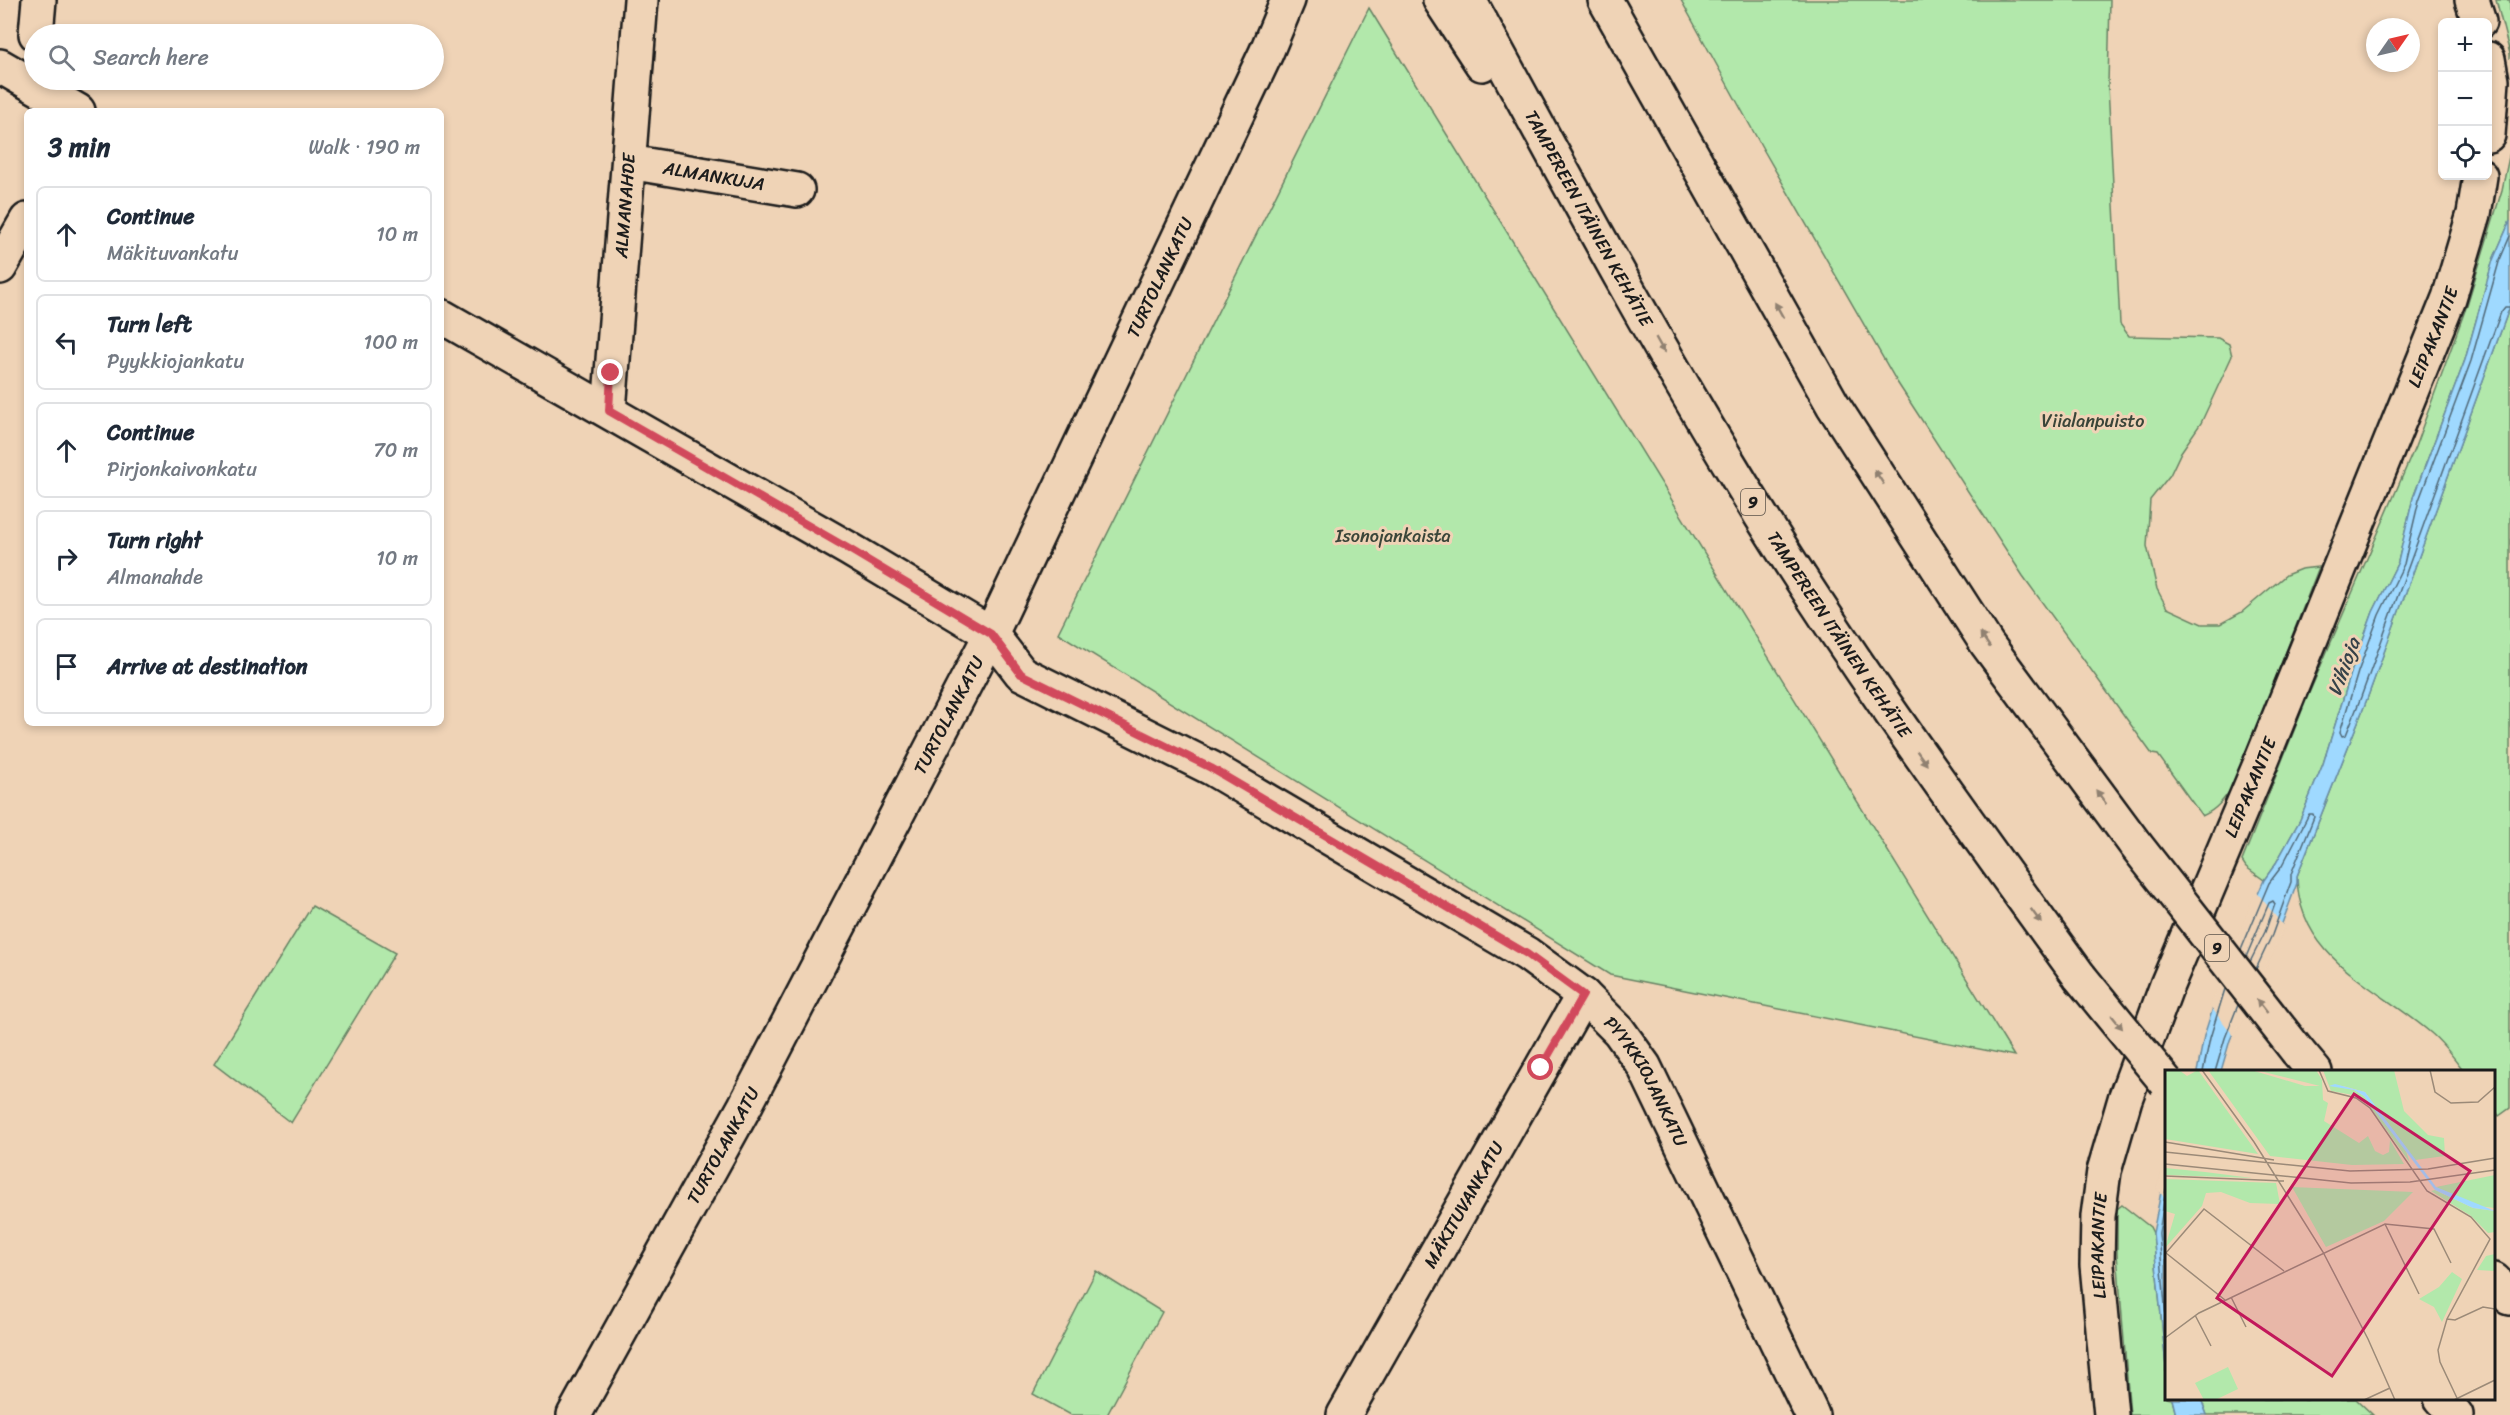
<!DOCTYPE html>
<html lang="en">
<head>
<meta charset="utf-8">
<style>
	body { margin:0; font-family:Sriracha,sans-serif; background:#f6f6f7; color:#1f2937 }
	.controls { position:absolute; right:18px; top:18px; display:grid; overflow:hidden; border-radius:9px; box-shadow:0 3px 9px #0003 }
	.controls button { width:54px; height:54px; display:grid; place-items:center; padding:0; border:0; border-bottom:2px solid #e0e1e3; background:#fff; color:#1f2937; font:30px sans-serif }
	.compass { position:absolute; left:2366px; top:18px; width:54px; height:54px; border-radius:50%; background:#fff; box-shadow:0 3px 9px #0003; rotate:56deg }
	.stop { position:absolute; width:18px; height:18px; margin:-14px; border:4px solid #d1495b; border-radius:50%; background:#fff }
	.stop.end { background:#d1495b; border-color:#fff; box-shadow:0 2px 6px #0008 }
	.list { margin:0; padding:0; list-style:none }
	h2 { display:flex; justify-content:space-between; align-items:center; height:78px; margin:0; padding:0 24px; font-size:26px }
	h2 small { font-size:20px; font-weight:400; color:#747a83 }
	.list li { display:grid; grid-template-columns:39px 1fr auto; gap:18px; align-items:center; box-sizing:border-box; height:96px; margin:0 12px 12px; padding:0 12px; border:2px solid #e0e1e3; border-radius:9px }
	.list b { display:block; font-size:22px; white-space:nowrap }
	.list p { margin:0; font-size:20px; white-space:nowrap; color:#747a83 }
	.list em { font-size:20px; font-style:normal; color:#747a83 }
	.icon { flex:none; width:33px; height:33px; fill:none; stroke:currentColor; stroke-width:2; stroke-linecap:round; stroke-linejoin:round }
	.map { position:relative; flex:none; width:2510px; height:1415px; overflow:hidden }
	.search { position:absolute; background:#fff; box-shadow:0 3px 9px #0003; left:24px; top:24px; width:420px; height:66px; display:flex; align-items:center; gap:15px; box-sizing:border-box; padding:0 21px; border-radius:33px; color:#747a83; font-size:22px }
	.panel { position:absolute; background:#fff; box-shadow:0 3px 9px #0003; left:24px; top:108px; width:420px; height:618px; border-radius:9px }
	.map>svg:first-child { display:block }
	.green { fill:#b2e8ab; stroke:#678264; stroke-width:1.5 }
	.water { fill:#9fd9ff; stroke:#6b8da4; stroke-width:1.5 }
	.pier { fill:#efd3b6 }
	.lines { fill:none; stroke-linecap:round; stroke-linejoin:round }
	.shore { stroke:#506877; stroke-width:1.5 }
	.minor-casing { stroke:#1c1c1c; stroke-width:38 }
	.tertiary-casing { stroke:#1c1c1c; stroke-width:38 }
	.secondary-casing { stroke:#1c1c1c; stroke-width:38 }
	.motorway-casing { stroke:#1c1c1c; stroke-width:38 }
	.minor { stroke:#efd3b6; stroke-width:33 }
	.tertiary { stroke:#efd3b6; stroke-width:33 }
	.secondary { stroke:#efd3b6; stroke-width:33 }
	.motorway { stroke:#efd3b6; stroke-width:33 }
	.motorway-bridge-casing { stroke:#1c1c1c; stroke-width:38; stroke-linecap:butt }
	.motorway-bridge { stroke:#efd3b6; stroke-width:33 }
	.oneway { fill:#908171 }
	.route { stroke:#d1495b; stroke-width:8 }
	.labels { text-anchor:middle; dominant-baseline:central; stroke-width:6; stroke-linejoin:round; paint-order:stroke }
	.shield { fill:#efd3b6; stroke:#5b534a; stroke-width:1.5 }
	.shield-label { font-size:16px; font-weight:bold; fill:#1c1c1c }
	.street-label { font-size:18px; fill:#1c1c1c; stroke:#efd3b6 }
	.park-label { font-size:18px; fill:#3a4539; stroke:#efd3b6 }
	.water-label { font-size:20px; font-style:italic; fill:#364249; stroke:#efd3b6 }
	.inset-road { fill:none; stroke:#9b8a78; stroke-width:1.5 }
	.view { fill:#c2185b; fill-opacity:0.15; stroke:#c2185b; stroke-width:3 }
	.inset-edge { fill:none; stroke:#1c1c1c; stroke-width:3 }
</style>
</head>
<body>
<div class="map">
<svg width="2510" height="1415" viewBox="0 0 2510 1415">
	<rect width="100%" height="100%" fill="#efd3b6"/>
	<filter id="ink" filterUnits="userSpaceOnUse"><feTurbulence type="fractalNoise" baseFrequency=".0167" numOctaves="2"/><feDisplacementMap in="SourceGraphic" scale="12" xChannelSelector="R" yChannelSelector="G"/><feConvolveMatrix kernelMatrix="1 2 1 2 8 2 1 2 1" color-interpolation-filters="sRGB"/></filter>
	<g filter="url(#ink)">
		<!-- green -->
		<g class="green">
			<path d="M 1681,0 L 2110,0 L 2108,85 L 2120,324 L 2129,336 L 2218,338 L 2229,344 L 2232,356 L 2201,423 L 2181,452 L 2170,475 L 2150,500 L 2147,546 L 2157,589 L 2167,608 L 2202,624 L 2220,624 L 2242,612 L 2286,575 L 2301,569 L 2319,567 L 2234,785 C 2225,798 2217,810 2202,816 L 2158,755 L 2152,754 L 2023,576 L 1897,382 L 1763,149 Z"/>
			<path d="M 2496,0 L 2510,0 L 2510,59 L 2510,54 Z"/>
			<path d="M 1369,8 L 2014,1056 L 1610,975 L 1058,633 Z"/>
			<path d="M 2510,152 L 2510,221 L 2493,260 L 2465,360 L 2413,498 L 2398,562 L 2373,612 L 2352,670 L 2323,764 L 2300,820 L 2276,863 L 2264,880 L 2246,867 L 2242,861 L 2307,698 L 2415,447 L 2467,305 L 2502,190 Z"/>
			<path d="M 2510,306 L 2510,1108 L 2499,1116 L 2494,1109 L 2494,1072 L 2464,1071 C 2454,1058 2444,1044 2431,1033 C 2378,987 2298,959 2297,876 L 2367,699 Z"/>
			<path d="M 312,906 L 395,953 L 291,1123 L 214,1064 Z"/>
			<path d="M 2122,1205 L 2150,1227 L 2153,1233 L 2166,1367 L 2166,1398 L 2172,1399 L 2176,1415 L 2130,1415 L 2117,1254 L 2117,1209 Z"/>
			<path d="M 1096,1271 L 1162,1312 L 1107,1415 L 1071,1415 L 1033,1394 Z"/>
			<path d="M 2201,1399 L 2356,1399 L 2373,1415 L 2207,1415 Z"/>
		</g>
		<!-- water -->
		<g class="water">
			<path d="M 2510,221 L 2510,306 L 2367,699 L 2297,876 L 2297,883 L 2277,937 L 2230,1040 L 2221,1071 L 2197,1072 L 2204,1036 L 2218,992 L 2238,940 L 2264,880 L 2276,863 L 2300,820 L 2323,764 L 2352,670 L 2373,612 L 2398,562 L 2413,498 L 2465,360 L 2493,260 Z"/>
			<path d="M 2166,1166 L 2166,1367 L 2153,1233 Z"/>
			<path d="M 2172,1399 L 2201,1399 L 2207,1415 L 2176,1415 Z"/>
		</g>
		<!-- pier -->
		<g class="pier">
			<path d="M 2256,891 L 2284,927 L 2235,1037 L 2210,1006 Z"/>
			<path d="M 2166,1163 L 2166,1200 L 2157,1188 Z"/>
		</g>
		<g class="lines">
			<!-- shore -->
			<g class="shore">
				<path d="M 2510,236 L 2499,262 L 2471,361 L 2419,500 L 2404,564 L 2379,615 L 2358,672 L 2340,732 L 2342,736 L 2346,735 L 2361,697 L 2501,312 L 2505,307 L 2510,307"/>
				<path d="M 2241,950 L 2269,883 L 2282,866 L 2309,814 L 2313,814 L 2314,817 L 2291,874 L 2291,882 L 2272,935 L 2256,969"/>
				<path d="M 2246,957 L 2269,903 L 2273,901 L 2275,904 L 2265,932 L 2250,962"/>
				<path d="M 2203,1072 L 2210,1038 L 2225,989"/>
				<path d="M 2215,1072 L 2225,1038 L 2238,1005"/>
				<path d="M 2166,1189 L 2159,1233 L 2166,1317"/>
			</g>
			<defs>
				<g id="minor">
					<path d="M 2472,0 L 2479,22"/>
					<path d="M 36,34 L 39,0"/>
					<path d="M 2488,59 L 2492,81 L 2488,135"/>
					<path id="s1" d="M 629,162 L 797,190"/>
					<path d="M 0,267 L 27,220"/>
					<path id="s2" d="M 609,411 L 641,0"/>
					<path id="s3" d="M 991,634 L 1021,673 L 1211,768 L 1527,954 L 1583,995 L 1619,1031 L 1644,1066 L 1812,1415"/>
					<path id="s4" d="M 1344,1415 L 1583,995"/>
					<path id="s5" d="M 2111,1415 L 2097,1265 L 2098,1216 L 2104,1171 L 2125,1099 L 2167,985 L 2261,762 L 2449,298 L 2474,214 L 2480,176"/>
				</g>
				<g id="tertiary">
					<path d="M 0,66 L 78,111"/>
					<path d="M 441,316 L 849,549 L 991,634"/>
				</g>
				<g id="secondary">
					<path id="s6" d="M 574,1415 L 745,1106 L 991,634 L 1266,53 L 1288,0"/>
				</g>
				<g id="motorway">
					<path d="M 1440,0 L 1482,64"/>
					<path id="s7" d="M 1469,0 C 1557,161 1643,323 1739,480 C 1843,652 1962,814 2080,977"/>
					<path d="M 1605,0 L 1833,405 L 1987,644 L 2135,844"/>
					<path d="M 2298,1052 L 2315,1072"/>
					<path d="M 2494,1280 L 2510,1298"/>
					<path d="M 2441,1398 L 2456,1415"/>
				</g>
			</defs>
			<!-- minor casing -->
			<use href="#minor" class="minor-casing"/>
			<!-- tertiary casing -->
			<use href="#tertiary" class="tertiary-casing"/>
			<!-- secondary casing -->
			<use href="#secondary" class="secondary-casing"/>
			<!-- motorway casing -->
			<use href="#motorway" class="motorway-casing"/>
			<!-- minor -->
			<use href="#minor" class="minor"/>
			<!-- tertiary -->
			<use href="#tertiary" class="tertiary"/>
			<!-- secondary -->
			<use href="#secondary" class="secondary"/>
			<!-- motorway -->
			<use href="#motorway" class="motorway"/>
			<defs>
				<g id="motorway-bridge">
					<path d="M 2135,844 L 2298,1052"/>
					<path d="M 2080,977 L 2166,1082"/>
				</g>
			</defs>
			<!-- motorway-bridge casing -->
			<use href="#motorway-bridge" class="motorway-bridge-casing"/>
			<!-- motorway-bridge -->
			<use href="#motorway-bridge" class="motorway-bridge"/>
		</g>
		<!-- one-way arrows -->
		<defs><path id="oneway-solid" d="M-6-.8H1V-3.2L6.5 0L1 3.2V.8H-6Z" transform="scale(1.5)"/></defs>
		<g class="oneway">
			<use href="#oneway-solid" transform="translate(1779 310) rotate(-119)"/>
			<use href="#oneway-solid" transform="translate(1660 345) rotate(60)"/>
			<use href="#oneway-solid" transform="translate(1879 477) rotate(-123)"/>
			<use href="#oneway-solid" transform="translate(1985 640) rotate(-124)"/>
			<use href="#oneway-solid" transform="translate(1922 758) rotate(54)"/>
			<use href="#oneway-solid" transform="translate(2101 797) rotate(-126)"/>
			<use href="#oneway-solid" transform="translate(2036 916) rotate(54)"/>
			<use href="#oneway-solid" transform="translate(2262 1006) rotate(-128)"/>
			<use href="#oneway-solid" transform="translate(2117 1022) rotate(51)"/>
		</g>
	</g>
	<g class="lines" filter="url(#ink)">
		<!-- route -->
		<path class="route" d="M 611,373 L 609,411 L 849,549 L 991,634 L 1021,674 L 1211,768 L 1527,954 L 1583,995 L 1541,1068"/>
	</g>
	<g class="labels">
		<!-- shield labels -->
		<g class="shield">
			<rect x="1741" y="489" width="24" height="26" rx="4.5"/>
			<rect x="2205" y="935" width="24" height="26" rx="4.5"/>
		</g>
		<g class="shield-label">
			<text x="1753" y="502">9</text>
			<text x="2217" y="948">9</text>
		</g>
		<!-- street labels -->
		<g class="street-label">
			<text stroke="none"><textPath href="#s1" startOffset="86">ALMANKUJA</textPath></text>
			<text stroke="none"><textPath href="#s2" startOffset="206">ALMANAHDE</textPath></text>
			<text stroke="none"><textPath href="#s7" startOffset="249">TAMPEREEN ITÄINEN KEHÄTIE</textPath></text>
			<text stroke="none"><textPath href="#s6" startOffset="1280">TURTOLANKATU</textPath></text>
			<text stroke="none"><textPath href="#s5" startOffset="1142">LEIPAKANTIE</textPath></text>
			<text stroke="none"><textPath href="#s7" startOffset="735">TAMPEREEN ITÄINEN KEHÄTIE</textPath></text>
			<text stroke="none"><textPath href="#s6" startOffset="794">TURTOLANKATU</textPath></text>
			<text stroke="none"><textPath href="#s5" startOffset="656">LEIPAKANTIE</textPath></text>
			<text stroke="none"><textPath href="#s3" startOffset="806">PYYKKIOJANKATU</textPath></text>
			<text stroke="none"><textPath href="#s6" startOffset="308">TURTOLANKATU</textPath></text>
			<text stroke="none"><textPath href="#s4" startOffset="242">MÄKITUVANKATU</textPath></text>
			<text stroke="none"><textPath href="#s5" startOffset="170">LEIPAKANTIE</textPath></text>
		</g>
		<!-- park labels -->
		<g class="park-label">
			<text x="2093" y="421">Viialanpuisto</text>
			<text x="1393" y="536">Isonojankaista</text>
		</g>
		<!-- water labels -->
		<g class="water-label">
			<text transform="translate(2344 667) rotate(-70)">Vihioja</text>
		</g>
	</g>
	<!-- overview -->
	<g transform="translate(2165 1070)">
		<rect width="330" height="330" fill="#efd3b6"/>
		<path d="M 0,0 L 14,0 L 22,6 L 33,0 L 93,84 L 0,69 ZM 43,0 L 86,0 L 140,16 L 155,16 L 91,0 L 151,0 L 157,10 L 158,30 L 163,33 L 159,51 L 194,73 L 203,66 L 210,81 L 218,85 L 224,82 L 225,70 L 239,94 L 187,95 L 105,86 ZM 158,0 L 229,0 L 239,41 L 263,65 L 279,68 L 280,86 L 250,90 L 200,22 L 178,16 L 164,15 L 189,20 L 199,26 L 241,81 L 245,93 L 202,33 L 188,25 L 166,21 ZM 0,98 L 40,102 L 87,108 L 0,105 ZM 330,105 L 330,138 L 313,136 L 271,117 ZM 0,109 L 111,113 L 115,134 L 85,133 L 56,122 L 41,123 L 37,136 L 0,178 L 10,144 L 0,141 ZM 127,117 L 248,122 L 219,151 L 161,177 ZM 270,120 L 308,138 L 330,141 L 330,162 L 323,163 L 306,146 L 266,121 ZM 330,184 L 330,201 L 312,200 L 321,186 ZM 287,202 L 297,209 L 277,252 L 269,237 L 254,229 L 274,217 ZM 63,297 L 73,319 L 50,330 L 39,330 L 30,313 Z" fill="#b2e8ab"/>
		<path d="M 170,14 L 200,22 L 271,117 L 330,141 L 308,138 L 270,120 L 199,26 L 189,20 L 164,16 Z" fill="#9fd9ff"/>
		<path class="inset-road" d="M 37,0 L 89,72 L 158,182 L 203,269 L 230,330M 154,0 L 163,21 L 191,28 L 205,38 L 262,121 L 306,147 L 325,169 L 282,249 L 273,280 L 275,292 L 292,328M 265,0 L 270,22 L 286,33 L 313,32 L 330,17M 0,72 L 109,90M 0,82 L 185,101 L 263,99 L 330,88M 0,94 L 186,113 L 245,112 L 330,100M 0,106 L 119,111M 220,154 L 254,224M 1,183 L 60,230M 0,184 L 39,139 L 119,201M 66,227 L 81,257M 30,245 L 46,276M 282,249 L 290,250 L 318,237 L 330,239M 0,268 L 34,243 L 220,154 L 269,159 L 286,193M 199,330 L 225,318M 289,330 L 330,310"/>
		<path class="view" d="M 189,24 L 305,101 L 167,306 L 52,228 Z"/>
		<rect width="330" height="330" class="inset-edge"/>
	</g>
</svg>
<div class="controls">
<button>+</button>
<button>−</button>
<button><svg class="icon" aria-label="locate" viewBox="0 0 24 24"><circle cx="12" cy="12" r="6"/><path d="M12 2v4M12 18v4M2 12h4M18 12h4"/></svg></button>
</div>
<svg class="compass" viewBox="-18 -18 36 36"><path d="M0-13l5 13h-10z" fill="#e53935"/><path d="M0 13l5-13h-10z" fill="#747a83"/></svg>
<div class="stop" style="left:1541px;top:1068px"></div>
<div class="stop end" style="left:611px;top:373px"></div>
<div class="search"><svg class="icon" aria-label="search" viewBox="0 0 24 24"><circle cx="10" cy="10" r="6"/><path d="M15 15l6 6"/></svg>Search here</div>
<section class="panel">
<h2>3 min<small>Walk · 190 m</small></h2>
<ul class="list">
<li><svg class="icon" aria-label="ahead" viewBox="0 0 24 24"><path d="M12 20V5M6 11l6-6 6 6"/></svg><div><b>Continue</b><p>Mäkituvankatu</p></div><em>10 m</em></li>
<li><svg class="icon" aria-label="left" viewBox="0 0 24 24"><path d="M17 20v-9H6M10 6l-5 5 5 5"/></svg><div><b>Turn left</b><p>Pyykkiojankatu</p></div><em>100 m</em></li>
<li><svg class="icon" aria-label="ahead" viewBox="0 0 24 24"><path d="M12 20V5M6 11l6-6 6 6"/></svg><div><b>Continue</b><p>Pirjonkaivonkatu</p></div><em>70 m</em></li>
<li><svg class="icon" aria-label="right" viewBox="0 0 24 24"><path d="M7 20v-9h11M14 6l5 5-5 5"/></svg><div><b>Turn right</b><p>Almanahde</p></div><em>10 m</em></li>
<li><svg class="icon" aria-label="arrive" viewBox="0 0 24 24"><path d="M6 21V4h12l-3 4 3 4H6"/></svg><div><b>Arrive at destination</b></div></li>
</ul>
</section>
</div>
</body>
</html>
